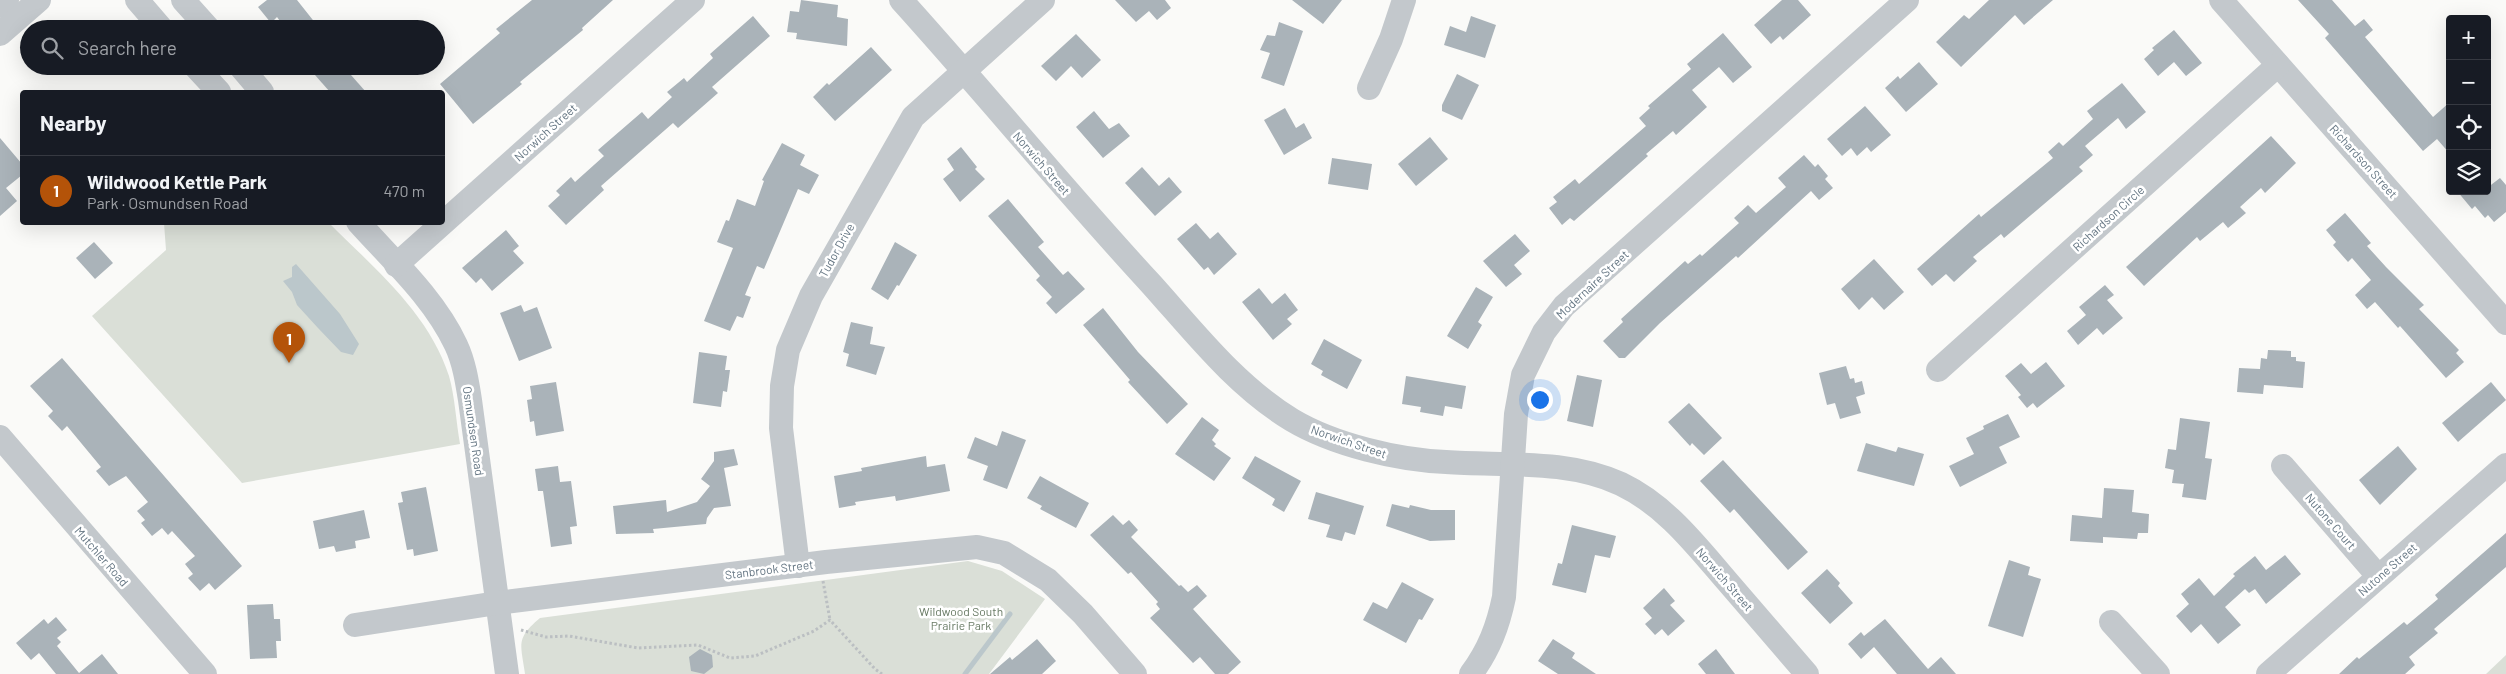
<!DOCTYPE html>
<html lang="en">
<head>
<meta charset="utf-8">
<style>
	body { margin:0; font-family:Barlow,sans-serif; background:#242831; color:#f1f3f6 }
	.controls { position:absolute; right:15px; top:15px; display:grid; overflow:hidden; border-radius:5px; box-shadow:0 5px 20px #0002 }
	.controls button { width:45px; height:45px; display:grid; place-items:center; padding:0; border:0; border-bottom:1px solid #363941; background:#171b24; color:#f1f3f6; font:25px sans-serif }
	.you { position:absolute; left:1539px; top:399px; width:18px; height:18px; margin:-12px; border:4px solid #fff; border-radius:50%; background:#1a73e8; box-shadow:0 0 0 8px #1a73e833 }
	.badge { display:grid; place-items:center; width:32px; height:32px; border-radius:50%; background:#b45309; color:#fff; font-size:16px; font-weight:700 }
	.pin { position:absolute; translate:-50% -41px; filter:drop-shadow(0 1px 2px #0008) }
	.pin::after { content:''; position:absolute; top:26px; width:18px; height:15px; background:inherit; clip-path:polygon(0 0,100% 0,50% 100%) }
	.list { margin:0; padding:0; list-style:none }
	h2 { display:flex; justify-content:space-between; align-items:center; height:65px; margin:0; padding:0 20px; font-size:21px }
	h2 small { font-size:16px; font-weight:400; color:#9ea1a6 }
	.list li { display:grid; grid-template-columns:32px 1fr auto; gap:15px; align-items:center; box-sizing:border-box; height:70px; padding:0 20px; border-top:1px solid #363941 }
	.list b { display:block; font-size:19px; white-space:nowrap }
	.list p { margin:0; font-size:16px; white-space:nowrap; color:#9ea1a6 }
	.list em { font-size:16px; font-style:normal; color:#9ea1a6 }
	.icon { flex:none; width:28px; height:28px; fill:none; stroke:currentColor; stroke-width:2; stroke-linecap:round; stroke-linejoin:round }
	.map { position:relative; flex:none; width:2506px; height:674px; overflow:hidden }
	.search { position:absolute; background:#171b24; box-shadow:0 5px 20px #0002; left:20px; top:20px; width:425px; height:55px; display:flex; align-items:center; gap:12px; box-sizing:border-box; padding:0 18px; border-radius:28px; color:#9ea1a6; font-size:19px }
	.panel { position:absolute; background:#171b24; box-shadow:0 5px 20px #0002; left:20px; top:90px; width:425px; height:135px; border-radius:5px }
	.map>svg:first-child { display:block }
	.green { fill:#dadfd7 }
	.water { fill:#bbc7cb }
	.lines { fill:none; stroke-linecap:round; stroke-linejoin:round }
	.stream { stroke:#bbc7cb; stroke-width:5 }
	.building { fill:#aab3b9 }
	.path { stroke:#bbbfc2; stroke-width:3; stroke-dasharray:2.5 2.5; stroke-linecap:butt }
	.minor { stroke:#c3c8cc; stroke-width:24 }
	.labels { text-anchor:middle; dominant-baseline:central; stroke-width:5; stroke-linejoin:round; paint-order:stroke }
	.street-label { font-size:12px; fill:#657683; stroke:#fff }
	.park-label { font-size:12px; fill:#687a64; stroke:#fff }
</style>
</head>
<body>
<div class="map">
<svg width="2506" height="674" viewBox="0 0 2506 674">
	<rect width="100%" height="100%" fill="#fafaf8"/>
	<!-- green -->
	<g class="green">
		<path d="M 164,223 L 329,223 C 374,268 429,313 449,376 C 455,397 456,422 460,444 L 242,483 L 92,316 L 166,250 Z"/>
		<path d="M 968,561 L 1002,571 L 1045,599 L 989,674 L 525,674 C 521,644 515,639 540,618 Z"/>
		<path d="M 2506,655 L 2506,674 L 2486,674 Z"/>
	</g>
	<!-- water -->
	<path class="water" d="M 296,264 L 340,314 L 359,344 L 353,355 L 341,352 L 318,328 L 297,305 L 292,292 L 283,281 L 292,277 L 292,267 Z"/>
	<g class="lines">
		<!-- stream -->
		<path class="stream" d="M 965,674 L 1010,614"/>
	</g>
	<!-- building -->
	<g class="building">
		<path d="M 267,0 L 297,0 L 320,29 L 286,29 L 277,17 L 271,23 L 258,7 Z"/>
		<path d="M 532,0 L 613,0 L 582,28 L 583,30 L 520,82 L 522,84 L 473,124 L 440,84 L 500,33 L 496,29 Z"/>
		<path d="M 801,0 L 838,5 L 837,17 L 848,19 L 847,46 L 796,39 L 797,33 L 787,32 L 790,11 L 799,12 Z"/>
		<path d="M 1115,0 L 1165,0 L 1171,8 L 1157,20 L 1149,11 L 1136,22 Z"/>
		<path d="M 1292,0 L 1342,0 L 1323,24 Z"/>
		<path d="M 1782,0 L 1798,0 L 1811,15 L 1783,40 L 1780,36 L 1771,44 L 1754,25 Z"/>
		<path d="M 1989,0 L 2053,0 L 2024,25 L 2015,15 L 1961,67 L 1936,42 L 1964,15 L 1969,19 Z"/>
		<path d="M 2298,0 L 2332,0 L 2355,26 L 2364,19 L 2373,30 L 2365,37 L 2433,117 L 2450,102 L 2450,154 L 2437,139 L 2423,151 L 2325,38 L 2329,34 Z"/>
		<path d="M 753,16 L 770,36 L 712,87 L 718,93 L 678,128 L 673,123 L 601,186 L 604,190 L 566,225 L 548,206 L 560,195 L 556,191 L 571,177 L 575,182 L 604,156 L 598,150 L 642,112 L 648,119 L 672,97 L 667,92 L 684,78 L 687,82 L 713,58 L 710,54 Z"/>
		<path d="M 1471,16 L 1496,25 L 1485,58 L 1444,45 L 1450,26 L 1466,32 Z"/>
		<path d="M 1279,22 L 1303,31 L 1284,86 L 1261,78 L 1270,53 L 1260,50 L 1267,35 L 1275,36 Z"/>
		<path d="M 2174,30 L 2202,63 L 2186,76 L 2174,62 L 2158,76 L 2144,59 L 2154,50 L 2152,48 Z"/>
		<path d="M 1723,33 L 1752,67 L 1733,83 L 1719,67 L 1692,90 L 1707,107 L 1676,135 L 1673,131 L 1646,154 L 1648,156 L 1574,221 L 1570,218 L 1562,225 L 1549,208 L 1557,202 L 1553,197 L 1575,179 L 1579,184 L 1646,126 L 1639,118 L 1650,108 L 1648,106 L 1691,69 L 1687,64 Z"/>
		<path d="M 1076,34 L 1101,60 L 1082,78 L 1071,66 L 1056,81 L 1041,66 Z"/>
		<path d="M 871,47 L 892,70 L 835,121 L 813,97 L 827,83 L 829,85 Z"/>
		<path d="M 1919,62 L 1938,84 L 1906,112 L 1885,88 L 1898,76 L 1900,79 Z"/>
		<path d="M 307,66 L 343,66 L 366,92 L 330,92 Z"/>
		<path d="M 1457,74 L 1479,85 L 1462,120 L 1442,111 L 1442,105 Z"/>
		<path d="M 2122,83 L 2146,112 L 2126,129 L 2118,118 L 2085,146 L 2093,155 L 2079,167 L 2083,171 L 2004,238 L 2001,234 L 1973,257 L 1977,261 L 1954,282 L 1946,274 L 1932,286 L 1917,269 L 1979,214 L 1981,217 L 2053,158 L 2048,152 L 2059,142 L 2063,146 L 2093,119 L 2087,111 Z"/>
		<path d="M 1865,106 L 1891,135 L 1871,152 L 1867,147 L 1857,156 L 1851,148 L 1842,156 L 1827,139 Z"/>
		<path d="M 1285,108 L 1296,128 L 1304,123 L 1312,138 L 1284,155 L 1264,120 Z"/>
		<path d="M 1094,111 L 1109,129 L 1119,123 L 1130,136 L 1103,158 L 1076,127 Z"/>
		<path d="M 2271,136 L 2296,163 L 2265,193 L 2261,188 L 2240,207 L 2246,213 L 2228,228 L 2223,222 L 2200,241 L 2197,237 L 2144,286 L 2126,267 Z"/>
		<path d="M 1430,137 L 1448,159 L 1416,186 L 1398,164 Z"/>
		<path d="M 0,138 L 22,164 L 22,175 L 6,188 L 17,201 L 0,216 Z"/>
		<path d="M 782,143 L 805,155 L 800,165 L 819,175 L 809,194 L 798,189 L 764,269 L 757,266 L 745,295 L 751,297 L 743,318 L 737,316 L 730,331 L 704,321 L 733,248 L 717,242 L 726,220 L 729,221 L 737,199 L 755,206 L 764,181 L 762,180 Z"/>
		<path d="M 961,147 L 977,167 L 975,169 L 985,179 L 960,202 L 943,179 L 954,170 L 947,159 Z"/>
		<path d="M 1804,155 L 1815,167 L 1818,164 L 1828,176 L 1825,179 L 1833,188 L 1819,200 L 1811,191 L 1738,258 L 1736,256 L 1660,323 L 1625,358 L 1619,358 L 1603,341 L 1623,322 L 1621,319 L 1685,261 L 1688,264 L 1700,254 L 1702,256 L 1739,223 L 1734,218 L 1748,205 L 1756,213 L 1786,187 L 1778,178 Z"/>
		<path d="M 1332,158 L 1372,164 L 1368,190 L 1328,184 Z"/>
		<path d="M 1142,167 L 1159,186 L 1169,177 L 1182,192 L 1155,216 L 1125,183 Z"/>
		<path d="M 2500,178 L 2506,185 L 2506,212 L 2494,222 L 2488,215 L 2485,218 L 2475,206 L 2472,209 L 2457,191 L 2487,191 L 2487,188 Z"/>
		<path d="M 1008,199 L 1044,242 L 1038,247 L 1063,275 L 1068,271 L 1085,289 L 1056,314 L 1046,303 L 1052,297 L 1036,280 L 1040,276 L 988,216 Z"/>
		<path d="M 2345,213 L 2371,243 L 2367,246 L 2386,267 L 2424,305 L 2419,309 L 2459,350 L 2456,353 L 2464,362 L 2446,378 L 2400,326 L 2398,328 L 2375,302 L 2367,309 L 2355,295 L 2371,280 L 2352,258 L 2348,262 L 2333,245 L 2336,242 L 2326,230 Z"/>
		<path d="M 1196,223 L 1210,239 L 1218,232 L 1237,254 L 1214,275 L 1208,267 L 1204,270 L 1177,239 Z"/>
		<path d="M 506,230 L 519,246 L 513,251 L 524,263 L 492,291 L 481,278 L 476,283 L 462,268 Z"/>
		<path d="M 1515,234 L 1530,251 L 1514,265 L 1522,274 L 1506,287 L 1483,261 Z"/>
		<path d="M 94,242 L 113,263 L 95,279 L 76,258 Z"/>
		<path d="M 895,242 L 917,255 L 899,286 L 897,285 L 888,300 L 871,289 Z"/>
		<path d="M 1874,259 L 1904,292 L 1884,310 L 1872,297 L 1859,310 L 1841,289 Z"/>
		<path d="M 2105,285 L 2114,295 L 2107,300 L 2123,318 L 2103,335 L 2097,328 L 2078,345 L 2067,331 L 2086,315 L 2079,307 Z"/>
		<path d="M 1476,287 L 1493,297 L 1478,322 L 1482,325 L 1468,349 L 1447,336 Z"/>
		<path d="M 1259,288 L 1272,304 L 1285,293 L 1298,310 L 1287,319 L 1292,324 L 1273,340 L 1242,302 Z"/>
		<path d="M 521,305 L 524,312 L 537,307 L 552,348 L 519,361 L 500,313 Z"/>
		<path d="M 1103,308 L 1138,352 L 1188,404 L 1167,424 L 1128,382 L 1130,380 L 1083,325 Z"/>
		<path d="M 851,322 L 873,327 L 870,344 L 885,347 L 876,375 L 846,366 L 849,354 L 843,352 Z"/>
		<path d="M 1324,339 L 1362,360 L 1347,389 L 1321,375 L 1323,371 L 1311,364 Z"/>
		<path d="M 2268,350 L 2291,351 L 2291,357 L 2296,357 L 2296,361 L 2305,362 L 2303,388 L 2264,385 L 2263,394 L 2237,392 L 2239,368 L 2260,369 L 2261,358 L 2267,359 Z"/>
		<path d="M 699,352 L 727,356 L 725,370 L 730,370 L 727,392 L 723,391 L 721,407 L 693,403 Z"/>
		<path d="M 62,358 L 242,566 L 215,590 L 209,583 L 200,591 L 188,578 L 193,574 L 185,564 L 195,556 L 172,531 L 168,535 L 162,528 L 152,536 L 141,523 L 145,520 L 137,511 L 148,502 L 126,476 L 109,486 L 96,471 L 101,467 L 67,426 L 62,431 L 48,416 L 53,411 L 30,386 Z"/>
		<path d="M 2046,362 L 2065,386 L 2037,408 L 2033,403 L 2027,408 L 2018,397 L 2021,395 L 2005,376 L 2021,363 L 2031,374 Z"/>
		<path d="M 1846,366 L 1850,379 L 1854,378 L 1855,383 L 1862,381 L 1865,394 L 1856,397 L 1861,413 L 1840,419 L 1835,403 L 1827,405 L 1819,373 Z"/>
		<path d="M 1577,375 L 1602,380 L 1593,427 L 1567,421 Z"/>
		<path d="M 1406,376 L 1466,386 L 1462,409 L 1445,406 L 1443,416 L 1420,412 L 1421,407 L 1402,404 Z"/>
		<path d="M 556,382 L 564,431 L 536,436 L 534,421 L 530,422 L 527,400 L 532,399 L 530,386 Z"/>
		<path d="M 2491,382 L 2506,400 L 2458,442 L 2442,423 Z"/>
		<path d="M 1689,403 L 1722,438 L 1704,455 L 1692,443 L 1690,446 L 1668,422 Z"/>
		<path d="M 2008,414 L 2020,437 L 1999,447 L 2007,463 L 1960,487 L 1949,466 L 1974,454 L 1966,438 L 1984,429 L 1983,426 Z"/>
		<path d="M 1202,417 L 1219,430 L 1212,440 L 1216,444 L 1214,446 L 1231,458 L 1214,481 L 1175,454 Z"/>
		<path d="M 2180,418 L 2210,422 L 2205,458 L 2212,459 L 2206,500 L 2182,497 L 2184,484 L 2172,483 L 2174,470 L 2165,468 L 2168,449 L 2176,450 Z"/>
		<path d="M 1002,431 L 1026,440 L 1007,489 L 983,480 L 988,466 L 967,458 L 975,437 L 997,446 Z"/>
		<path d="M 1866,443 L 1896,452 L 1898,447 L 1924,454 L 1914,486 L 1857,471 Z"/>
		<path d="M 2398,446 L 2417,469 L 2380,505 L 2359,480 Z"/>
		<path d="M 734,449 L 738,465 L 724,468 L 731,506 L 714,508 L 707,518 L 706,524 L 653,529 L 654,533 L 616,534 L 613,506 L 666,500 L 667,512 L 697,502 L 710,486 L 701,479 L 714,461 L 714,452 Z"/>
		<path d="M 926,456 L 927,467 L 945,464 L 950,491 L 896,501 L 895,496 L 855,502 L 856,505 L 839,508 L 834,476 L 862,471 L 861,468 Z"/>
		<path d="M 1255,456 L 1301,481 L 1284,512 L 1272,505 L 1275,499 L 1242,478 Z"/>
		<path d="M 1723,460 L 1808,552 L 1788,570 L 1734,509 L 1730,513 L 1700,481 Z"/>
		<path d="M 558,466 L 560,482 L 571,481 L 577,526 L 570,527 L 572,544 L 551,547 L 543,491 L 538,491 L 535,469 Z"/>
		<path d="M 1040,476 L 1089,503 L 1076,528 L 1040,509 L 1042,506 L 1027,498 Z"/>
		<path d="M 426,487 L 438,551 L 414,556 L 413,549 L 407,550 L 398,503 L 403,502 L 401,492 Z"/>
		<path d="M 2104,488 L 2134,490 L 2132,512 L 2149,514 L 2148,533 L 2138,533 L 2137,539 L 2103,537 L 2103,543 L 2070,541 L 2072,515 L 2102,518 Z"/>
		<path d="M 1316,492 L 1364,506 L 1355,535 L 1345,532 L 1342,541 L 1326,537 L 1330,525 L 1308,519 Z"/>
		<path d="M 1392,504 L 1409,508 L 1410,505 L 1431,510 L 1455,510 L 1455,540 L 1430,541 L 1386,526 Z"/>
		<path d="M 364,510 L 370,538 L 355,541 L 356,548 L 336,552 L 334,546 L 319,549 L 313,521 Z"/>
		<path d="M 1113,515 L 1123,525 L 1129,520 L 1138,530 L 1131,537 L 1179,586 L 1181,585 L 1188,592 L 1197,585 L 1207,596 L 1193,609 L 1241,662 L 1228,674 L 1215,674 L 1200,657 L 1193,663 L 1150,618 L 1160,609 L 1156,604 L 1158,602 L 1131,572 L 1128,574 L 1090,535 Z"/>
		<path d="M 1572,525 L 1616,536 L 1610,558 L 1595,555 L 1586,593 L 1552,585 L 1558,563 L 1562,564 Z"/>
		<path d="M 2506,533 L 2506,567 L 2434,629 L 2438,633 L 2409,657 L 2415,665 L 2405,674 L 2339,674 L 2357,657 L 2359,659 L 2404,622 L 2407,625 L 2438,599 L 2435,595 Z"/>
		<path d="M 2285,555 L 2301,574 L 2266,604 L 2255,589 L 2249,593 L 2245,589 L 2225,607 L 2241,625 L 2218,644 L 2201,624 L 2191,633 L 2176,616 L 2189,604 L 2181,594 L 2199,578 L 2214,596 L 2235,576 L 2233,574 L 2255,556 L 2266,570 Z"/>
		<path d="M 2009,560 L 2030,567 L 2028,575 L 2041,579 L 2023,637 L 1988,626 Z"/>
		<path d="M 1827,569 L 1840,583 L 1838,586 L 1853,603 L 1830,624 L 1801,593 Z"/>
		<path d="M 1402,582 L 1434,599 L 1422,620 L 1419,619 L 1406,643 L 1363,620 L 1373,602 L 1387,609 Z"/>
		<path d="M 1664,588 L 1675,601 L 1670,605 L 1685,621 L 1668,636 L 1662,629 L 1655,635 L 1645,624 L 1652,618 L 1643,608 Z"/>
		<path d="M 273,604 L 274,619 L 280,619 L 281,641 L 276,641 L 277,658 L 250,659 L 247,605 Z"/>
		<path d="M 56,617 L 67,630 L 57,638 L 61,642 L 57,646 L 79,673 L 102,654 L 118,674 L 56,674 L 39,653 L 31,660 L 16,643 L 44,619 L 48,624 Z"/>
		<path d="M 1885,619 L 1928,669 L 1941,657 L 1956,674 L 1897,674 L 1874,647 L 1861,659 L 1848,644 L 1861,632 L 1864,636 Z"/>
		<path d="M 1037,639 L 1056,661 L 1042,674 L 990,674 L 1010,657 L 1012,660 Z"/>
		<path d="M 1553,639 L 1575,653 L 1572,658 L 1596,674 L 1558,674 L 1538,661 Z"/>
		<path d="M 700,649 L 712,655 L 713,667 L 704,674 L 691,671 L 689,657 Z"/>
		<path d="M 1716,649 L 1735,674 L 1706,674 L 1698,664 Z"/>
	</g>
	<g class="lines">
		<!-- path -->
		<g class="path">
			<path d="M 823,581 L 830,620"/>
			<path d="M 521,630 L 546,637 L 569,636 L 638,648 L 698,645 L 730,658 L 755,656 L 814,631 L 830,620 L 875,669 L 882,674"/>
		</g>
		<!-- minor -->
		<g class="minor">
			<path d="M 137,0 L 162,29"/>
			<path d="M 183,0 L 209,29"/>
			<path d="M 901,0 C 986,94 1066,192 1152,285 C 1195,333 1236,386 1292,420 C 1334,445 1398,460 1446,462 C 1504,466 1567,459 1621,484 C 1665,505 1695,544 1726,580 C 1753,611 1780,643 1807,674"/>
			<path d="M 2221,0 L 2506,323"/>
			<path d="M 0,6 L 7,0"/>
			<path d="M 0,34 L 39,0"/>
			<path d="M 195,66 L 219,92"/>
			<path d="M 240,66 L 262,92"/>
			<path d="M 1369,88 L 1391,39 L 1404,0"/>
			<path d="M 358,222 C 392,260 434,298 456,345 C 464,362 467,381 470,400 L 507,674"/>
			<path d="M 396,265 L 693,0"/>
			<path d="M 1938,370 L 2278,65"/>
			<path d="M 0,437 L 205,674"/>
			<path d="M 2283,466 L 2378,576"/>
			<path d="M 798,566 L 781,428 L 782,386 L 788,350 L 811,296 L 913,117 L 1043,0"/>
			<path d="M 2111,622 L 2158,674"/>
			<path d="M 355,625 L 497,603 L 826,562 L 977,547 L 1004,553 L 1048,580 L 1083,614 L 1135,674"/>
			<path d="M 1471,674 C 1489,650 1498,626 1504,597 L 1516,414 L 1523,375 L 1544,332 L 1564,306 L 1907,0"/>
			<path d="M 2268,674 L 2506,465"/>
		</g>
	</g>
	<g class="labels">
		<!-- street labels -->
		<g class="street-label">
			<text transform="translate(545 132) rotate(-42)">Norwich Street</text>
			<text transform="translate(2364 161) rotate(48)">Richardson Street</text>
			<text transform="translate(1042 163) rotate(49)">Norwich Street</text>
			<text transform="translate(2108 218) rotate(-42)">Richardson Circle</text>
			<text transform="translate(836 250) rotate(-61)">Tudor Drive</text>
			<text transform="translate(1592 284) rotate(-43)">Modernaire Street</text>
			<text transform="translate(474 431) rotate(82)">Osmundsen Road</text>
			<text transform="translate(1349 441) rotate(19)">Norwich Street</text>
			<text transform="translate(2331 521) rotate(49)">Nutone Court</text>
			<text transform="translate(102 556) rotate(49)">Mutchler Road</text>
			<text transform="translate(769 569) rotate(-7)">Stanbrook Street</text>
			<text transform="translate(2387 569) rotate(-41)">Nutone Street</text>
			<text transform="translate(1725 579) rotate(49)">Norwich Street</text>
		</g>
		<!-- park labels -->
		<g class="park-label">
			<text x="961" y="611">Wildwood South<tspan x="961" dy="14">Prairie Park</tspan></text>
		</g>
	</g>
</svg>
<div class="controls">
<button>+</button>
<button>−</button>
<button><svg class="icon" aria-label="locate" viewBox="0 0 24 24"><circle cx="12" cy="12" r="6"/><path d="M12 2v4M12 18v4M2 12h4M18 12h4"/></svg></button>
<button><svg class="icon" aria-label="layers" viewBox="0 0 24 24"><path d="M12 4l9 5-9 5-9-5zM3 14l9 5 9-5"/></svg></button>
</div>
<div class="you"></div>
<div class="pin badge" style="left:289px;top:363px">1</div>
<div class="search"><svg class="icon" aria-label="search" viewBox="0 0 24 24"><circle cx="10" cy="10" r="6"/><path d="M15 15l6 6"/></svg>Search here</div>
<section class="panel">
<h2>Nearby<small></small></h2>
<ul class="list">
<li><span class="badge">1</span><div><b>Wildwood Kettle Park</b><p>Park · Osmundsen Road</p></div><em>470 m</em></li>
</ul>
</section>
</div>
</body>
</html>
